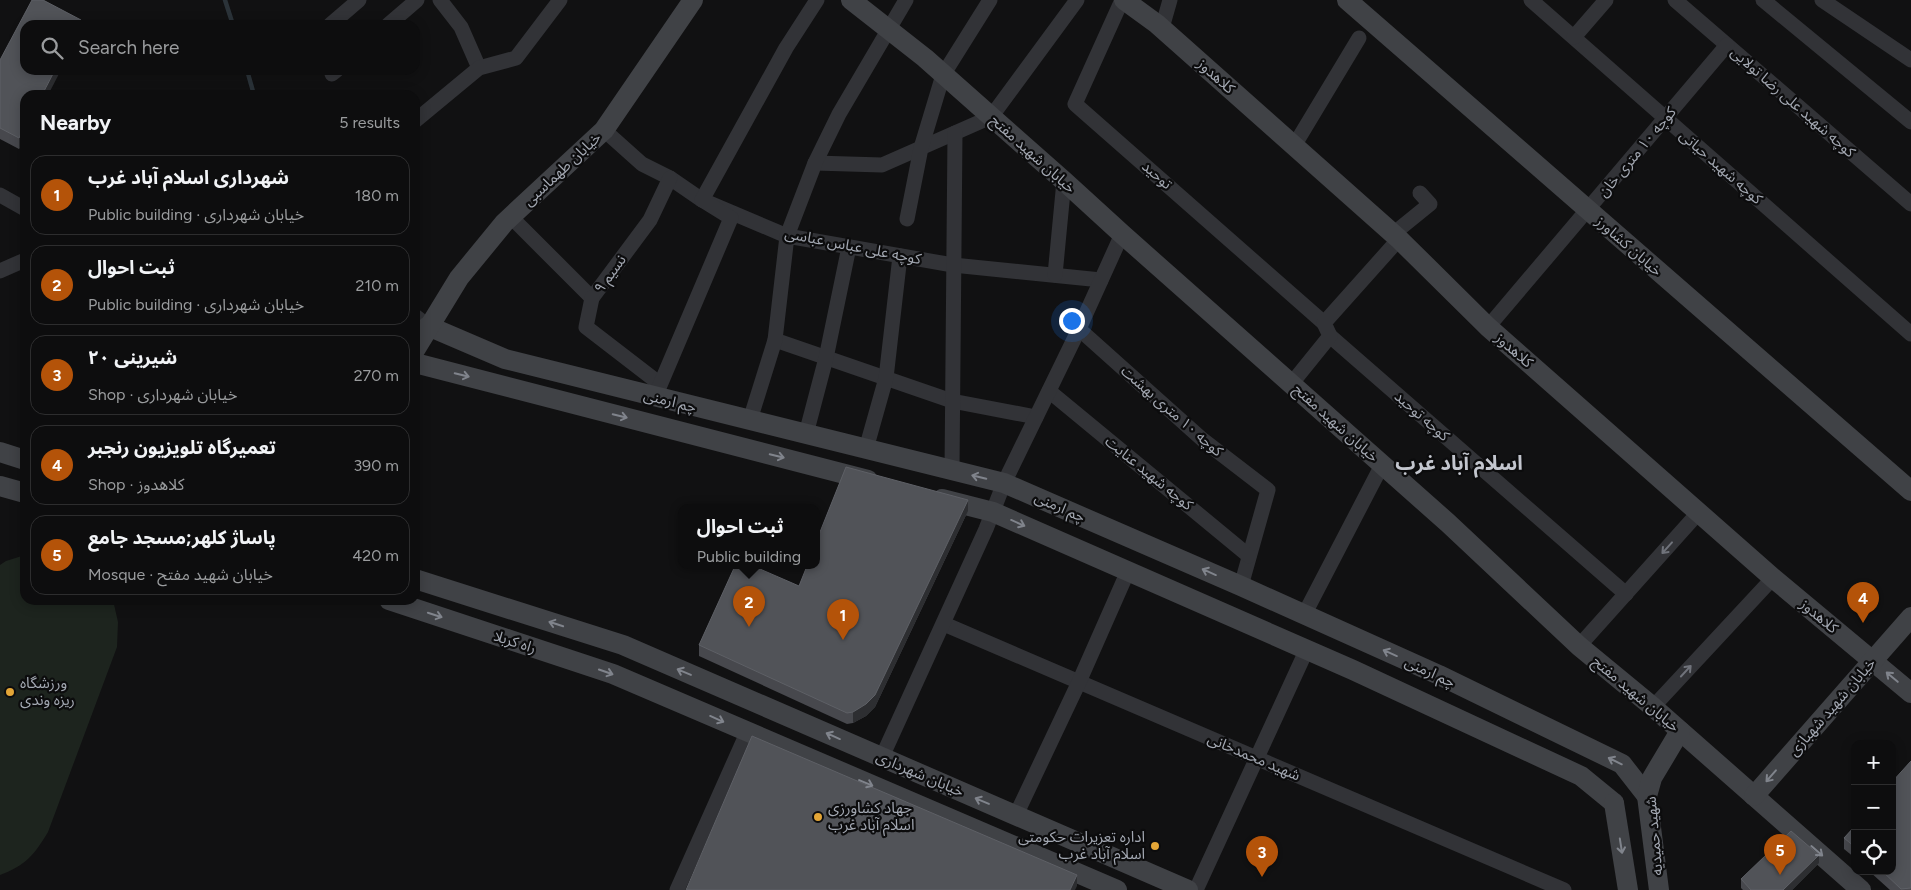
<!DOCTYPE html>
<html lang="en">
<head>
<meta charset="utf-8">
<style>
	body { margin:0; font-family:Figtree,"Noto Sans Arabic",sans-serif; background:#1b1b1c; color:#f1f3f6 }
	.controls { position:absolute; right:15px; bottom:15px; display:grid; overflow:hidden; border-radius:10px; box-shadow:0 2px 12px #0003 }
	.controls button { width:45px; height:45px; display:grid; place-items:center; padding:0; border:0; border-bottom:1px solid #2d2d2e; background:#0d0d0e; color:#f1f3f6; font:25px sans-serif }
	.you { position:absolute; left:1071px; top:320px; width:18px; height:18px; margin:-12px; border:4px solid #fff; border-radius:50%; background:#1a73e8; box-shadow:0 0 0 8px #1a73e833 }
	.badge { display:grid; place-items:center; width:32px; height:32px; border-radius:50%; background:#b45309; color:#fff; font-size:16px; font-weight:700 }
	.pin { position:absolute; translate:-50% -41px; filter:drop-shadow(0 1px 2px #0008) }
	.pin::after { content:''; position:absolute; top:26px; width:18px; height:15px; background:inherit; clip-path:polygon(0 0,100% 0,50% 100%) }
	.popup { position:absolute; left:678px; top:504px; width:142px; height:65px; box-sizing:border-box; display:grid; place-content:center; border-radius:10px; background:#0d0d0e; filter:drop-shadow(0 1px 4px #0005); font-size:16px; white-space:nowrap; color:#9a9c9e }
	.popup b { font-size:19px; color:#f1f3f6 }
	.popup::after { content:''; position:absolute; left:50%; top:100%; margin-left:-10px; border:10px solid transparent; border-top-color:#0d0d0e }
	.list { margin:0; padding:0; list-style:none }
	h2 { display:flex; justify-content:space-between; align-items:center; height:65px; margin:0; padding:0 20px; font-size:21px }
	h2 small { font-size:16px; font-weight:400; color:#9a9c9e }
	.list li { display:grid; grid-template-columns:32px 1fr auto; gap:15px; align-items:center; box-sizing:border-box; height:80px; margin:0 10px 10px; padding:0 10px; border:1px solid #2d2d2e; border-radius:15px }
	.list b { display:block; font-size:19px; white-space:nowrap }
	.list p { margin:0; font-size:16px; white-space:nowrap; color:#9a9c9e }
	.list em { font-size:16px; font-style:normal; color:#9a9c9e }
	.icon { flex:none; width:28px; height:28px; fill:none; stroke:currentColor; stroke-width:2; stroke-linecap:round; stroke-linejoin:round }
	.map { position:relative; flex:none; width:1911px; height:890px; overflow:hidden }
	.search { position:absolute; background:#0d0d0e; box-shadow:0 2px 12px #0003; left:20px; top:20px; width:400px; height:55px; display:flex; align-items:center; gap:12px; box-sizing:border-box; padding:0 18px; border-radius:15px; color:#9a9c9e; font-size:19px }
	.panel { position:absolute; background:#0d0d0e; box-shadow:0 2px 12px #0003; left:20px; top:90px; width:400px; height:515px; border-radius:15px }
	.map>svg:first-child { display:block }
	.green { fill:#1d241e }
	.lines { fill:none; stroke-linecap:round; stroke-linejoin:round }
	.stream { stroke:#2b3339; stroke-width:4.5 }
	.street { stroke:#323337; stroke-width:15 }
	.secondary { stroke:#404246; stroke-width:20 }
	.wall { fill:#47484d }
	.shaded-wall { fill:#2d2e31 }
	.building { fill:#515358; stroke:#5e6066 }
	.oneway { stroke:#80848c }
	.oneway2 { stroke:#70737b }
	.poi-dot { fill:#e4a637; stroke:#0c0c0d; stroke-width:2 }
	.labels { text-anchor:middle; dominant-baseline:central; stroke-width:4.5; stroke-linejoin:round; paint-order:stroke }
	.street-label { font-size:15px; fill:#a3a8b2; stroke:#0c0c0d }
	.poi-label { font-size:15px; fill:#a3a8b2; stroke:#0c0c0d; text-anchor:start }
	.district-label { font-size:20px; font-weight:bold; fill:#c3c6ce; stroke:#0c0c0d }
</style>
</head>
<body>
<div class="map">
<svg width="1911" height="890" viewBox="0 0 1911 890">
	<rect width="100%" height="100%" fill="#111112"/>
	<!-- green -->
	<path class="green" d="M 25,555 L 25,600 L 113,600 L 118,622 L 117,647 L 48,832 C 35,854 25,866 0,875 L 0,565 L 6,561 Z"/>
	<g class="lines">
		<!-- stream -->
		<g class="stream">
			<path d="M 225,0 L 233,25"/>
			<path d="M 247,70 L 254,95"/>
		</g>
		<!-- street -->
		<g class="street">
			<path d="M 440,0 L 461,27 L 479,68"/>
			<path d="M 1122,0 L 1075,104 L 1324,323"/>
			<path d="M 1531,0 L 1911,334"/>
			<path d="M 1675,0 L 1911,204"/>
			<path d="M 1763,0 L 1911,122"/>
			<path d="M 1822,0 L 1911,60"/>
			<path d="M 330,25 L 359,0"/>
			<path d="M 388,25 L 417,0"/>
			<path d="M 1162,28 L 1170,0"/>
			<path d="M 1574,37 L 1606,0"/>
			<path d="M 332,74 L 337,70"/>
			<path d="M 415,121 L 479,68 L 516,58 L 560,0"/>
			<path d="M 604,130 L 642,164 L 670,178 L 702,200 L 787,236 L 953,265 L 1101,280"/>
			<path d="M 1294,146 L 1359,38"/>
			<path d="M 815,163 L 882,165 L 991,117 L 1077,0"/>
			<path d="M 0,195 L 25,209"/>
			<path d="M 511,217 L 592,298 L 650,220 L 670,178"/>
			<path d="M 907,219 L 921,148 L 943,75 L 990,0"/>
			<path d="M 1393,234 L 1430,204 L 1420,193"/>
			<path d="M 0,271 L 25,260"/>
			<path d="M 1055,275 L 1064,181"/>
			<path d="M 592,298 L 586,327 L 660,384"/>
			<path d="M 415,316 L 428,326"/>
			<path d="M 1488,327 L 1727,45"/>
			<path d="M 1079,329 L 1203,440 L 1268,490 L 1241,586"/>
			<path d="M 1330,336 L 1626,594"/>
			<path d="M 775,340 L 952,401 L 1036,417"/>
			<path d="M 1292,383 L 1330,336 L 1324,323 L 1399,239"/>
			<path d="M 1049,391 L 1249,556"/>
			<path d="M 655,397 L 731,218 L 702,200 L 786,48 L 817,0"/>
			<path d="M 750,420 L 775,340 L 787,236 L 815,163 L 839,114 L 906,0"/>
			<path d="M 806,434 L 826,358 L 849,247"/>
			<path d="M 866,449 L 886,378 L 900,256"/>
			<path d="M 952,470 L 955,133"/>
			<path d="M 1304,615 L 1382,465"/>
			<path d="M 944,624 L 1564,890"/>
			<path d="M 1579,646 L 1699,512"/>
			<path d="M 1653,707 L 1773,578"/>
			<path d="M 882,757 L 986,529 L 1004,483 L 1079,329 L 1122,234"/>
			<path d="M 1016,815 L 1079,682 L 1128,571"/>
			<path d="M 677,890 L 747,733"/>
			<path d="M 1196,890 L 1307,649"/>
		</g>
		<!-- secondary -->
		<g class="secondary">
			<path d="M 851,0 L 925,58 L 1064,181 L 1122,234 L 1448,523 L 1579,646 L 1653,707 L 1861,890"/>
			<path d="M 1124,0 L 1157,24 L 1399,239 L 1488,327 L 1773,578 L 1911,693"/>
			<path d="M 1347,0 L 1911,491"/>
			<path d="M 428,326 L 505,359 L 1004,483 L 1241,586 L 1439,675 L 1622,764 L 1647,796"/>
			<path d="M 415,350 L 459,278 L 504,223 L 604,130 L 693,0"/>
			<path d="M 415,363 L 868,480"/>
			<path d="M 0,452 L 25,460"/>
			<path d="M 0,486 L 25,493"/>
			<path d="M 942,499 L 993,512 L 1353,670 L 1581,776 L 1614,803"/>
			<path d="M 415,579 L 623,645 L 1188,890"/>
			<path d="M 389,600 L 613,674 L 1117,890"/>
			<path d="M 1754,796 L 1911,617"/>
			<path d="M 1614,803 L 1628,890"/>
			<path d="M 1659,890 L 1647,796 L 1652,778 L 1680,731"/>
		</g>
	</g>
	<!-- wall -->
	<g class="wall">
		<path d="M 81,25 L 25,95 L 25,137 L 19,149 L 0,139 L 0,60 Z"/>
		<path d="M 968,511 L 875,707 L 866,716 L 853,723 L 847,724 L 699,656 L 699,645 L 799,586 Z"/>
		<path d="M 1911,761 L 1911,890 L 1890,890 L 1869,871 L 1892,871 Z"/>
		<path d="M 1855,826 L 1855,858 L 1844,849 L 1844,838 Z"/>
		<path d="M 1819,863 L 1792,890 L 1743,890 L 1741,888 L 1741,879 Z"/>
	</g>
	<!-- shaded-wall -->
	<g class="shaded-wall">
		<path d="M 55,70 L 61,70 L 48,95 L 42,95 Z"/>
		<path d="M 25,126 L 25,137 L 19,149 L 19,138 Z"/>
		<path d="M 968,500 L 968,511 L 875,707 L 866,716 L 853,723 L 853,712 Z"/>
		<path d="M 1819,855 L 1819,863 L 1792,890 L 1783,890 Z"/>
		<path d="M 1077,875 L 1077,886 L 1075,890 L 1070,890 Z"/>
	</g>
	<!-- building -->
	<g class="building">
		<path d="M 32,0 L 43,0 L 81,20 L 79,25 L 25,25 L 25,70 L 55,70 L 42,95 L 25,95 L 25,126 L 19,138 L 0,128 L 0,60 Z"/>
		<path d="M 846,467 L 968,500 L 875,695 L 866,704 L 853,712 L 847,713 L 699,645 L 735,566 L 753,566 L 799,586 L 807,566 L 816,566 L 816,542 Z"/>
		<path d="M 752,736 L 1077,875 L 1070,890 L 686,890 Z"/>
		<path d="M 1911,761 L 1911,888 L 1901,889 L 1882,871 L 1892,871 L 1892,782 Z"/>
		<path d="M 1855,826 L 1855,847 L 1844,838 Z"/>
		<path d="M 1791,831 L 1819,855 L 1783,890 L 1751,890 L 1741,879 Z"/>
	</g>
	<!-- one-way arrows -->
	<defs><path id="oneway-shaft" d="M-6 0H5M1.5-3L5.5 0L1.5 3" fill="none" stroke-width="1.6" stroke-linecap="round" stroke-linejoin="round" transform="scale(1.25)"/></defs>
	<g class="oneway">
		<use href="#oneway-shaft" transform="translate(462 375) rotate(14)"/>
		<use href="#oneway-shaft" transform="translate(620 416) rotate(14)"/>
		<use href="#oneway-shaft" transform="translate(777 456) rotate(14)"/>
		<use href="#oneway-shaft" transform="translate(979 477) rotate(-166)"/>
		<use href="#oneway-shaft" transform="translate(1018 523) rotate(24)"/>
		<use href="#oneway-shaft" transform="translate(1209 572) rotate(-156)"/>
		<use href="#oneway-shaft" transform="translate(435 615) rotate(18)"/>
		<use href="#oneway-shaft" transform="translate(556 624) rotate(-162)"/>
		<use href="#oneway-shaft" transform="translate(1390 653) rotate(-156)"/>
		<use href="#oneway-shaft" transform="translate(606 672) rotate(19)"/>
		<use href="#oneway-shaft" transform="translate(684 672) rotate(-157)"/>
		<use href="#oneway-shaft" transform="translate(1892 677) rotate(-140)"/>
		<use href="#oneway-shaft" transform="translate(717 719) rotate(24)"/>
		<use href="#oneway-shaft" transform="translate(833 736) rotate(-156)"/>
		<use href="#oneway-shaft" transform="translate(1615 761) rotate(-154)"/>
		<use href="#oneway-shaft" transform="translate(1771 776) rotate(131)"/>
		<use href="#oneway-shaft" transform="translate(866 783) rotate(23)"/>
		<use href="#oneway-shaft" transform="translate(982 801) rotate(-157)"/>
		<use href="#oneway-shaft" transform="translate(1621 846) rotate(81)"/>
		<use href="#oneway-shaft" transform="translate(1817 851) rotate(41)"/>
	</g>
	<g class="oneway2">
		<use href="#oneway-shaft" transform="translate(1667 548) rotate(132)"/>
		<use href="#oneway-shaft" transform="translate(1686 671) rotate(-47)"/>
	</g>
	<!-- markers -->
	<g class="poi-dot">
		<circle cx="10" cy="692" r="5"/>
		<circle cx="818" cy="817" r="5"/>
		<circle cx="1155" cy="846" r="5"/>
	</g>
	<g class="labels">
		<!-- street labels -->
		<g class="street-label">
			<text transform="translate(1216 76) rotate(42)">کلاهدوز</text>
			<text transform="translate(1793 102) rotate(41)">کوچه شهید علی رضا تولایی</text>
			<text transform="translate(1637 152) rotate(-50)">کوچه ۱۰ متری خان</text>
			<text transform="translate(1033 154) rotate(42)">خیابان شهید مفتح</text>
			<text transform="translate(1721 167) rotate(41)">کوچه شهید حیاتی</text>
			<text transform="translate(562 169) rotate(-43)">خیابان طهماسبی</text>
			<text transform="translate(1157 175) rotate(41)">توحید</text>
			<text transform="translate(853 246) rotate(11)">کوچه علی عباس عباسی</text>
			<text transform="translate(1629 246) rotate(41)">خیابان کشاورز</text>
			<text transform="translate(610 274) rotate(-54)">نسیم ۹</text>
			<text transform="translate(1514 350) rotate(41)">کلاهدوز</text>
			<text transform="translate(670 401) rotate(14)">چم ارمنی</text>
			<text transform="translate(1172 411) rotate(41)">کوچه ۱۰ متری بهشت</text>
			<text transform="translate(1422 416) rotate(41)">کوچه توحید</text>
			<text transform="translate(1336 423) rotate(42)">خیابان شهید مفتح</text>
			<text transform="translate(1149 473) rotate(39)">کوچه شهید عنایت</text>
			<text transform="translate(1060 507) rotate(24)">چم ارمنی</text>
			<text transform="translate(1819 616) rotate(40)">کلاهدوز</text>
			<text transform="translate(515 642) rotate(18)">راه کربلا</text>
			<text transform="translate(1430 672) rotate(25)">چم ارمنی</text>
			<text transform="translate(1636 694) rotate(40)">خیابان شهید مفتح</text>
			<text transform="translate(1832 707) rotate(-49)">خیابان شهید شهبازی</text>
			<text transform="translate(1254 757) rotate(23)">شهید محمدخانی</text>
			<text transform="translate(920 774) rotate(23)">خیابان شهرداری</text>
			<text transform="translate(1654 836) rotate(-95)">شهید حمیدیه</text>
		</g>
		<!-- poi labels -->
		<g class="poi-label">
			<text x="20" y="683">ورزشگاه<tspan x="20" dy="17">ریزه وندی</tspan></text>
			<text x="828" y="808">جهاد کشاورزی<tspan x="828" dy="17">اسلام آباد غرب</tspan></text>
			<text x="1145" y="837" text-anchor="end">اداره تعزیرات حکومتی<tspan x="1145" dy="17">اسلام آباد غرب</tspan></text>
		</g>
		<!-- district labels -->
		<g class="district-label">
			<text x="1459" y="463">اسلام آباد غرب</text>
		</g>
	</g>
</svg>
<div class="controls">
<button>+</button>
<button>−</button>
<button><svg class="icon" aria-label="locate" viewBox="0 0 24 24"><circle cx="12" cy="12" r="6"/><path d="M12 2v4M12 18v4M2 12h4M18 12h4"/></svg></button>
</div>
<div class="you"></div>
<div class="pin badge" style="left:843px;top:640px">1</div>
<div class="pin badge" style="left:749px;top:627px">2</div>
<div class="popup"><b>ثبت احوال</b>Public building</div>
<div class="pin badge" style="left:1262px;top:877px">3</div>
<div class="pin badge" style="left:1863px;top:623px">4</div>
<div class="pin badge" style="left:1780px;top:875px">5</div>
<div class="search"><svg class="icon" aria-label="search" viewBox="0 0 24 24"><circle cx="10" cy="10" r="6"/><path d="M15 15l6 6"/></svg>Search here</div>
<section class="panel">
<h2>Nearby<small>5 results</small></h2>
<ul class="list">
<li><span class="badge">1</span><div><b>شهرداری اسلام آباد غرب</b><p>Public building · خیابان شهرداری</p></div><em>180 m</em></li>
<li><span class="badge">2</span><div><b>ثبت احوال</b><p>Public building · خیابان شهرداری</p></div><em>210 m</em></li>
<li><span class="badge">3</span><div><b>شیرینی ۲۰</b><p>Shop · خیابان شهرداری</p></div><em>270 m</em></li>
<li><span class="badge">4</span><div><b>تعمیرگاه تلویزیون رنجبر</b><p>Shop · کلاهدوز</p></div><em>390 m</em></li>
<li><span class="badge">5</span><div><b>پاساژ کلهر;مسجد جامع</b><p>Mosque · خیابان شهید مفتح</p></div><em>420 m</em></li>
</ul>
</section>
</div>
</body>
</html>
